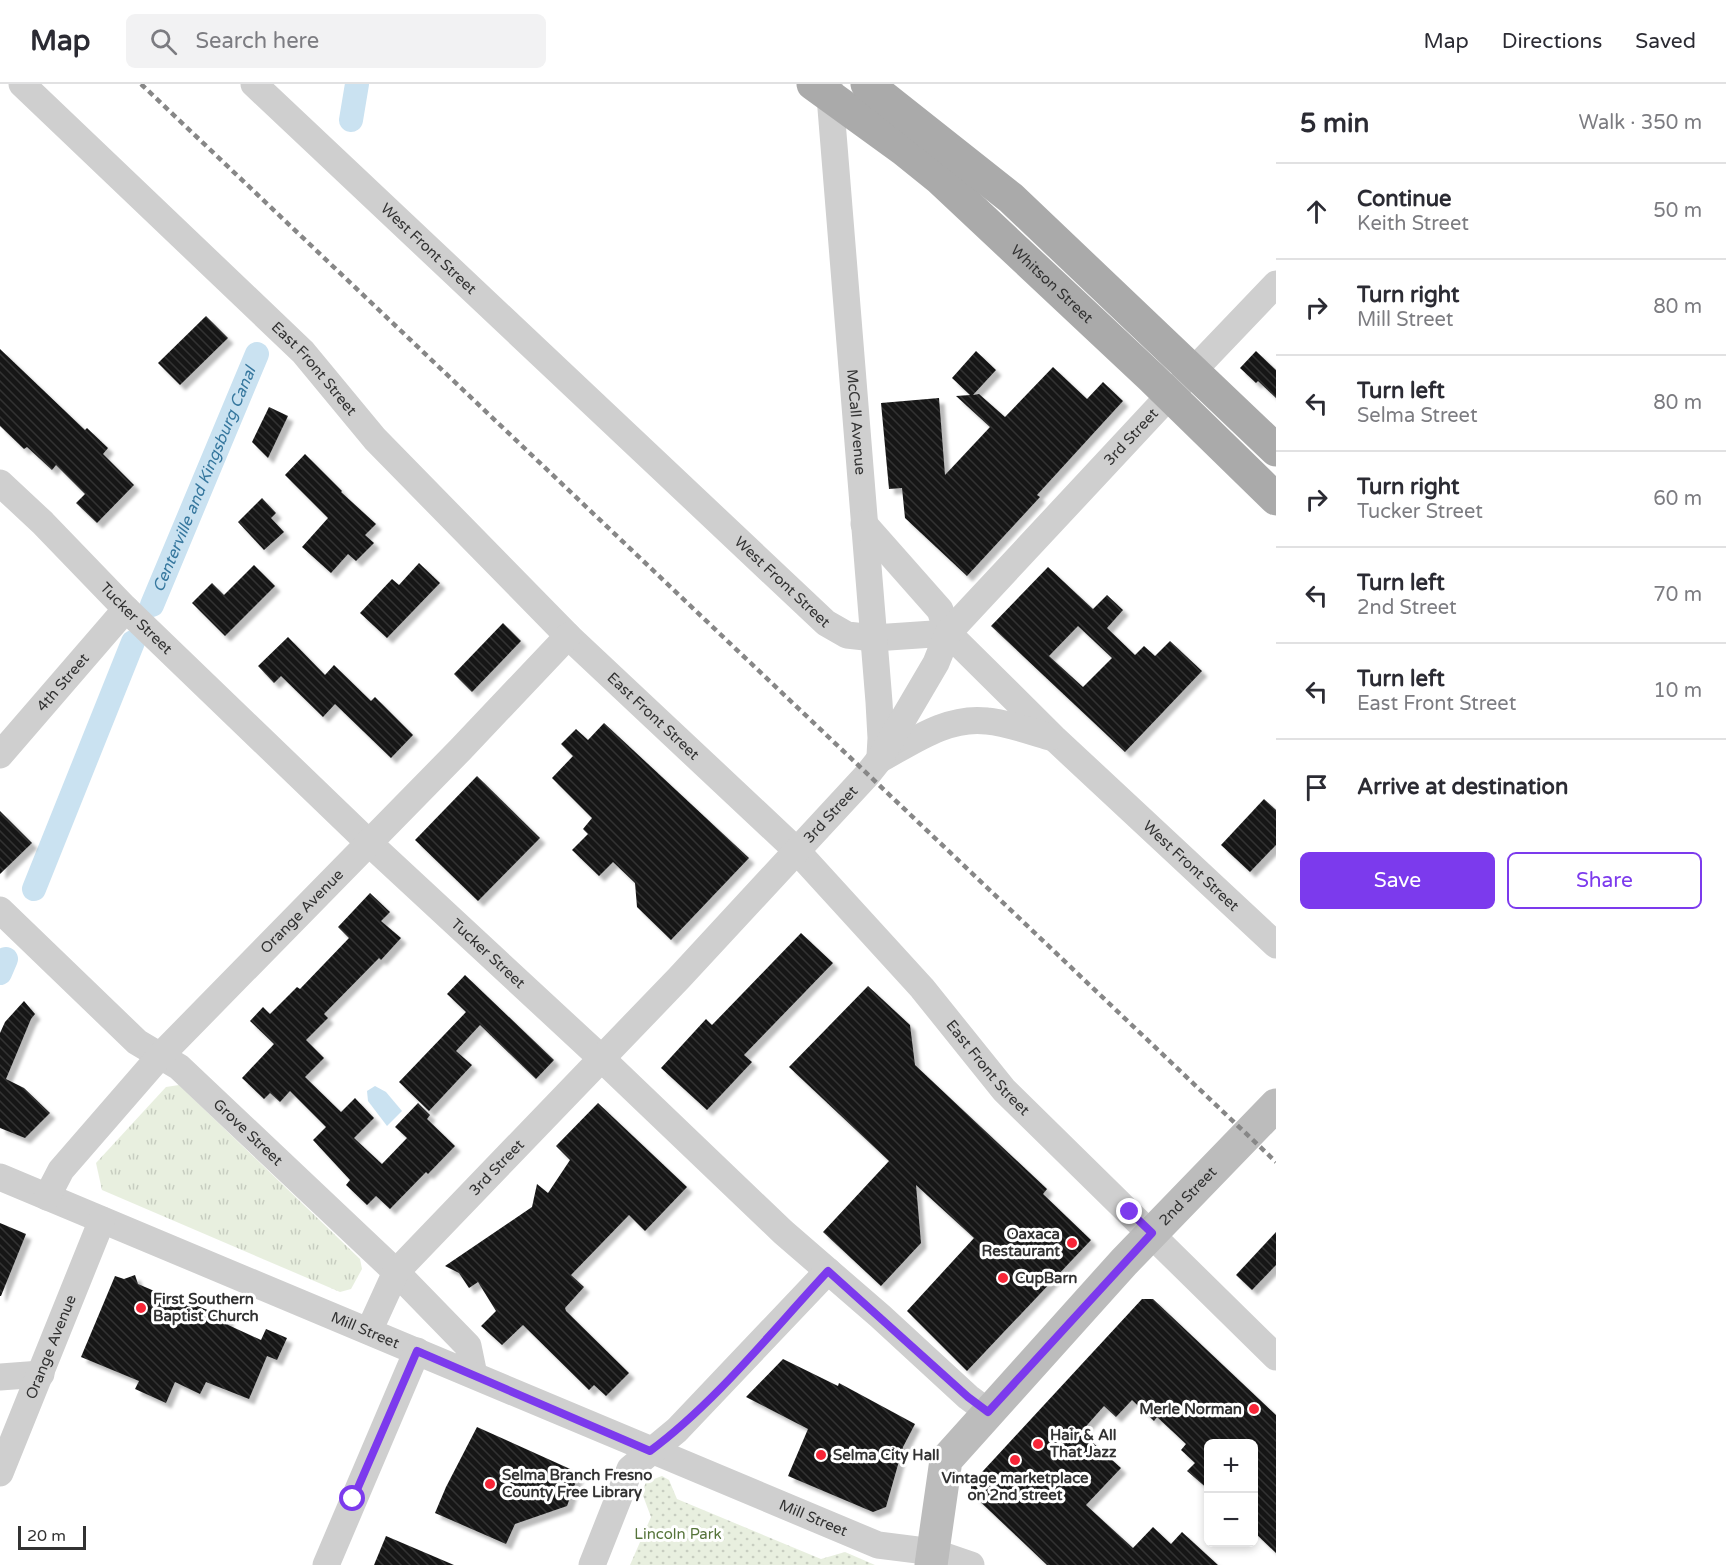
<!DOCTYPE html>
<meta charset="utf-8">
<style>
body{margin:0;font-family:"Varela Round",sans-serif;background:#f2f2f3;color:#2b2b33}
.controls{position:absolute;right:18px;bottom:18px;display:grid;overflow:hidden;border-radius:9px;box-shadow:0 3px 9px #0003}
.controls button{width:54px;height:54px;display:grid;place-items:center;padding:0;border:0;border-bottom:2px solid #e1e1e2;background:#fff;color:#2b2b33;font:30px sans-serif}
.scale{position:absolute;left:18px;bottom:15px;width:68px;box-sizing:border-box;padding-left:6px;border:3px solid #323232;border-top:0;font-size:16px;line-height:21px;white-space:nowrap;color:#323232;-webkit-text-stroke:4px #fff;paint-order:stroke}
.stop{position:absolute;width:18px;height:18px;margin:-14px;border:4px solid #7c3aed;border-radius:50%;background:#fff}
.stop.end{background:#7c3aed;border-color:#fff;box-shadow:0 2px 6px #0008}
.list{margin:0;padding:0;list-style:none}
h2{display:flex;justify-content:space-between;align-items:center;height:78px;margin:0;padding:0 24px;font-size:26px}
h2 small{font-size:20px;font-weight:400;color:#7c7c81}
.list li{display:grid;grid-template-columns:39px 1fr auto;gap:18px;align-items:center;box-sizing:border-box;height:96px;padding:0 24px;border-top:2px solid #e1e1e2}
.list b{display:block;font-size:22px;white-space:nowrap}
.list p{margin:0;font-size:20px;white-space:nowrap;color:#7c7c81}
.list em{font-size:20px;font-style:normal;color:#7c7c81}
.actions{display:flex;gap:12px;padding:18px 24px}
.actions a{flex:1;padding:14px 0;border:2px solid #7c3aed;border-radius:9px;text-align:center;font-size:21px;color:#7c3aed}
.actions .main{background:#7c3aed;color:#fff}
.icon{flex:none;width:33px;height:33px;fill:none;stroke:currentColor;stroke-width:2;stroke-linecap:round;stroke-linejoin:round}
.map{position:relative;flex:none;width:1276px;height:1481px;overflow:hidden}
header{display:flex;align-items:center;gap:36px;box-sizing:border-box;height:84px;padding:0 30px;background:#fff;border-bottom:2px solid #e1e1e2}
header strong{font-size:28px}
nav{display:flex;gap:33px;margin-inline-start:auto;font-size:21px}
.search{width:420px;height:54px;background:#f2f2f3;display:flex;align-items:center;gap:15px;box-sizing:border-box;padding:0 21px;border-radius:9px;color:#7c7c81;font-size:22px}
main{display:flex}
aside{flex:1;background:#fff}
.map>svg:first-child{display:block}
.grass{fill:url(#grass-tufts)}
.park{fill:url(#park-dots)}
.water{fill:#cae2f1}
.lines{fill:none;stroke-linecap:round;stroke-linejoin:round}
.canal{stroke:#cae2f1;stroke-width:24}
.building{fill:url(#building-back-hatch);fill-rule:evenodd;filter:url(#shadow)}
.street{stroke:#cfcfcf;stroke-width:27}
.secondary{stroke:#bcbcbc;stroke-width:33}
.primary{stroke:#aaa;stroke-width:33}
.rail{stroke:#878787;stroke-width:4.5;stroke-dasharray:6 4.5;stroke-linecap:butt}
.route{stroke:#7c3aed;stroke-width:8}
.poi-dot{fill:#f72537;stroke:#fff;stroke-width:2}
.labels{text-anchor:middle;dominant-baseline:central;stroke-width:6;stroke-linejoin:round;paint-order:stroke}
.street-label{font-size:15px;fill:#323232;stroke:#fff}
.poi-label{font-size:15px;font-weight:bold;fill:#323232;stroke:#fff;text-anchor:start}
.park-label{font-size:15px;fill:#557339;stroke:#fff}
.water-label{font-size:16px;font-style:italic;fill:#36779e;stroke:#fff}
</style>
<header>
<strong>Map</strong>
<div class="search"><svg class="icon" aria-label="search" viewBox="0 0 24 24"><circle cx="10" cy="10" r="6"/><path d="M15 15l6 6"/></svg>Search here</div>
<nav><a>Map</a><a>Directions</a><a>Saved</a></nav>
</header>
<main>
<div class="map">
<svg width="1276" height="1481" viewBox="0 0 1276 1481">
<defs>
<pattern id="grass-tufts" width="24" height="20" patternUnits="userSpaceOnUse" patternTransform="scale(1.5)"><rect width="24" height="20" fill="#e8efdf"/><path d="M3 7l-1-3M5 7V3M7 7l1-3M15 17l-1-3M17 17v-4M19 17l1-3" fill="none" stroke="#c7cdc0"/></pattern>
<pattern id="park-dots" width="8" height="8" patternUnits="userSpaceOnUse" patternTransform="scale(1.5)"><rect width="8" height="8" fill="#e8efdf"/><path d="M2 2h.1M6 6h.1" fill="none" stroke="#c7cdc0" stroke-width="1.8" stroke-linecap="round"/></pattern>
<pattern id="building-back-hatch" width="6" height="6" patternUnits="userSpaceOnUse" patternTransform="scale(1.5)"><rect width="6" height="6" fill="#191919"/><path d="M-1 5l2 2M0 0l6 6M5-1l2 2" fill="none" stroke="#323232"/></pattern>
<filter id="shadow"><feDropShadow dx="5.5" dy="5.5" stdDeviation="1.5" flood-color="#0004"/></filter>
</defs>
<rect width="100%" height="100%" fill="#fff"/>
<!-- grass -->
<path class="grass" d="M179,1001L360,1175L362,1185L351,1205L340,1208L102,1106L96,1079L166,1003Z"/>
<!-- park -->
<path class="park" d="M662,1392L669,1396L677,1415L821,1475L845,1468L875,1481H630L651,1433L642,1409L646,1398Z"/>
<!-- water -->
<path class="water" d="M375,1002L386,1008L402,1027L387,1042L368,1017L367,1007Z"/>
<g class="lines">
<!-- canal -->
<g class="canal">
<path d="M351,36L357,0"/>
<path id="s1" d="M152,521L257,270"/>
<path d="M34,805L133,558"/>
<path d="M0,889L6,875"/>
</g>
</g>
<!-- building -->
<g class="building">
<path d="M206,232L228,254L180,301L158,279Z"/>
<path d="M0,265L85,346L87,344L108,364L103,370L134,401L97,439L76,419L85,410L56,381L52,386L27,363L24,365L0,342Z"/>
<path d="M976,267L996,286L973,311L979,310L1005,333L1053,283L1087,315L1103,298L1123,317L1037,411L1040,413L967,492L905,434L902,404L889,405L881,319L939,314L945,391L990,343L956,312L970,311L952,294Z"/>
<path d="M1256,267L1276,286V314L1258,297L1256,299L1240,284Z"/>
<path d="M269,323L288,332L268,374L252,358Z"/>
<path d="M305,370L342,407L341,408L376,440L365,451L374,459L356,477L348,470L331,489L302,463L328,434L285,391Z"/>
<path d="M262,414L276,429L271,434L284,448L264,466L238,438Z"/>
<path d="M419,479L440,499L387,554L360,529L392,495L399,501Z"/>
<path d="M254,481L275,502L225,552L192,519L212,499L224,511Z"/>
<path d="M1048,483L1093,525L1107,511L1123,526L1107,544L1135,571L1144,562L1155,572L1170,557L1202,587L1125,668L991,542ZM1078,542L1112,574L1083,603L1049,572Z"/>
<path d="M503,539L521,557L472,608L454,590Z"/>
<path d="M288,553L325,591L334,581L371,617L375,613L413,651L391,674L335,620L323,633L281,592L274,599L258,582Z"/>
<path d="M604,639L749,774L671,856L637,823L635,799L613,778L599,792L572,766L588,750L583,745L592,734L552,694L573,672L561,660L576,645L588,656Z"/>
<path d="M477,692L540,754L478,817L415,756Z"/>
<path d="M1264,715L1276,726V761L1250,788L1221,761Z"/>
<path d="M0,727L32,759L0,790Z"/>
<path d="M370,809L390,828L381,837L401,854L381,876L379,874L324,930L328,934L306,956L324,974L305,993L341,1028L355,1014L374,1034L354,1054L382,1080L407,1054L395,1043L418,1019L430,1031L427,1035L455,1062L428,1090L426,1088L390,1125L376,1112L367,1121L346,1101L350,1096L313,1056L326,1043L290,1007L280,1018L270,1009L264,1015L242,994L274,960L250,937L263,923L270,930L297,903L300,905L349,854L338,843Z"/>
<path d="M801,849L833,879L744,971L752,978L707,1026L661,984L706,935L712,941Z"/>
<path d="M465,891L554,976L536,995L480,941L456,967L472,981L429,1027L399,998L466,928L447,910Z"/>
<path d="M868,902L910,941L915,981L1047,1105L1043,1110L1091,1156L967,1287L907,1227L974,1154L916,1101L921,1159L881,1202L823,1148L889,1077L789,983Z"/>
<path d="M24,917L35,930L31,935L6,995L24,1004L50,1029L25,1054L0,1044V949L5,938Z"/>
<path d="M598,1019L687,1103L645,1147L629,1131L571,1191L584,1203L565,1224L566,1227L629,1289L606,1312L594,1301L589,1306L523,1241L502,1261L481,1242L496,1227L478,1198L469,1204L459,1189L445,1182L532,1123L537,1100L548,1109L570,1076L556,1062Z"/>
<path d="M0,1139L26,1150L1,1212H0Z"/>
<path d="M1276,1148V1181L1252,1206L1236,1191Z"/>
<path d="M135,1191L138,1200L180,1218L181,1215L229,1235L226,1240L261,1256L266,1245L287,1254L277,1276L267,1272L249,1315L206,1298L200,1310L175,1298L166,1319L135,1305L139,1297L81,1273L115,1192L124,1195Z"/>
<path d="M1142,1215H1153L1276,1331V1469L1254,1448V1359H1209V1406L1187,1387L1195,1379L1181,1366L1186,1360L1157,1333L1154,1337L1132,1316L1116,1333L1104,1322L1081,1348L1121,1384L1086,1421L1133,1464L1153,1443L1171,1460L1182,1448L1218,1481H1047L971,1409V1400Z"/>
<path d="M783,1275L838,1302L839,1299L915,1340L903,1363L886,1423L873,1428L788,1392L808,1345L746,1313Z"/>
<path d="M477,1343L579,1389L567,1422L515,1440L506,1460L435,1429L446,1403Z"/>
<path d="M386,1452L454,1481H374Z"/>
</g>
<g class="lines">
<!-- street -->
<g class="street">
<path id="s2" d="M22,0L303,268L375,355L568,552L796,766L922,904L1004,1006L1276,1273"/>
<path id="s3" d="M254,0L826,539L847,551L874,554L948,549L1054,654L1276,861"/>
<path id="s4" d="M829,0L879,618L881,654L880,672"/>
<path id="s5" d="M0,399L43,439L126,525L368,758L601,974L783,1148L880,1232L968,1313L988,1328"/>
<path d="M864,440L940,526L948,549"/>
<path id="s6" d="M0,671L126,525"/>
<path d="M879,676C912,658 947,632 987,637C1008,639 1029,647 1050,653"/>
<path id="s7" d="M0,826L137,958L179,983L396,1188L468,1262L474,1291"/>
<path id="s8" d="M0,1093L878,1461L933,1468L971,1481"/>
<path id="s9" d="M47,1113L61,1086L160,972L460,666L568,552"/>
<path id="s10" d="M369,1247L396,1188L679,894L867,691L879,676L936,579L948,549L1169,312L1276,200"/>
<path d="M0,1293L41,1290"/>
<path id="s11" d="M0,1389L102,1136"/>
<path d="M326,1481L417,1267"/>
<path d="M592,1481L630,1385L677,1346L828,1187"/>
</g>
<!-- secondary -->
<path class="secondary" id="s12" d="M931,1481L946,1376L1124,1178L1276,1021"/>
<!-- primary -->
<g class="primary">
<path id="s13" d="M813,0L904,66L940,95L1151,293L1276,415"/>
<path d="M867,0L1011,114L1276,366"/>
</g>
<!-- rail -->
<path class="rail" d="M141,0L1276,1078"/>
</g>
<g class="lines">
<!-- route -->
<path class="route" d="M353,1415L417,1267L650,1367C716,1318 772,1247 828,1187L968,1313L988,1328L1152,1149L1130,1128"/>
</g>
<!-- markers -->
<g class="poi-dot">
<circle cx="1072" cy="1159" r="6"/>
<circle cx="1003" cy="1194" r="6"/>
<circle cx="141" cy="1224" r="6"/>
<circle cx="1254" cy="1325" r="6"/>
<circle cx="1038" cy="1360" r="6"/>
<circle cx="821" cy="1371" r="6"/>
<circle cx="1015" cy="1376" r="6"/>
<circle cx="490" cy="1400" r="6"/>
</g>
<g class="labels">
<!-- street labels -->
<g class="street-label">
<text stroke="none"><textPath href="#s3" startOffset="240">West Front Street</textPath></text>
<text stroke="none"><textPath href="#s13" startOffset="312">Whitson Street</textPath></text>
<text stroke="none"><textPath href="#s2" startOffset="408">East Front Street</textPath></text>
<text stroke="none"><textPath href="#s4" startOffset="339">McCall Avenue</textPath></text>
<text stroke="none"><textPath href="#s10" startOffset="1182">3rd Street</textPath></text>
<text stroke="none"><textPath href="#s3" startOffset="726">West Front Street</textPath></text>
<text stroke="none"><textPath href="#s5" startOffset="192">Tucker Street</textPath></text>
<text stroke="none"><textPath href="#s6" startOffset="96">4th Street</textPath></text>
<text stroke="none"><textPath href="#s2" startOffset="894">East Front Street</textPath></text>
<text stroke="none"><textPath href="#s10" startOffset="696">3rd Street</textPath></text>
<text stroke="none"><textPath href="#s3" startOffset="1248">West Front Street</textPath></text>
<text stroke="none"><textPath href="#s9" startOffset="384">Orange Avenue</textPath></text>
<text stroke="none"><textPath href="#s5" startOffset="678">Tucker Street</textPath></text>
<text stroke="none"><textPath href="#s2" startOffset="1380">East Front Street</textPath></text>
<text stroke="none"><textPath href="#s7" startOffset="334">Grove Street</textPath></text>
<text stroke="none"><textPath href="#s10" startOffset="210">3rd Street</textPath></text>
<text stroke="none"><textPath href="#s12" startOffset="464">2nd Street</textPath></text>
<text stroke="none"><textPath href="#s8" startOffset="396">Mill Street</textPath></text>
<text stroke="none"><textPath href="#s11" startOffset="136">Orange Avenue</textPath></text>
<text stroke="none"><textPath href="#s8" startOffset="882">Mill Street</textPath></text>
</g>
<!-- poi labels -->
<g class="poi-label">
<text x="1060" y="1150" text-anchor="end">Oaxaca<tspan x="1060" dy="17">Restaurant</tspan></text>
<text x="1015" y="1194">CupBarn</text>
<text x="153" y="1215">First Southern<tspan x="153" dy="17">Baptist Church</tspan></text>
<text x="1242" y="1325" text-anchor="end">Merle Norman</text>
<text x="1050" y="1351">Hair &amp; All<tspan x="1050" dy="17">That Jazz</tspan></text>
<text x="833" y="1371">Selma City Hall</text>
<text x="502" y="1391">Selma Branch Fresno<tspan x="502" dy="17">County Free Library</tspan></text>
<text x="1015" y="1394" text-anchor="middle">Vintage marketplace<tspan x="1015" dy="17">on 2nd street</tspan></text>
</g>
<!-- park labels -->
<g class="park-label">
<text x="678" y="1450">Lincoln Park</text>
</g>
<!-- water labels -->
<g class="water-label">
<text stroke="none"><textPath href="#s1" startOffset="136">Centerville and Kingsburg Canal</textPath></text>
</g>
</g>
</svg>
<div class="controls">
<button>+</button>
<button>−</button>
</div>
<div class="scale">20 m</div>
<div class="stop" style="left:353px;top:1415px"></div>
<div class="stop end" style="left:1130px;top:1128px"></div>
</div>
<aside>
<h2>5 min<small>Walk · 350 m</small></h2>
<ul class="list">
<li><svg class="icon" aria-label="ahead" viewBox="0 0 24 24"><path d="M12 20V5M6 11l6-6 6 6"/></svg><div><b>Continue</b><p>Keith Street</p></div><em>50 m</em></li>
<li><svg class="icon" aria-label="right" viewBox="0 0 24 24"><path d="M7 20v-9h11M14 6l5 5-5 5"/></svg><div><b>Turn right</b><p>Mill Street</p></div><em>80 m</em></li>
<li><svg class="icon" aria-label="left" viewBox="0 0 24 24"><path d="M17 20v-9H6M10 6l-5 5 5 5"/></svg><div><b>Turn left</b><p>Selma Street</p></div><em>80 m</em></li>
<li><svg class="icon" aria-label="right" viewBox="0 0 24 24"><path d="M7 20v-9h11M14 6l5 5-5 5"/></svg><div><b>Turn right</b><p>Tucker Street</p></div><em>60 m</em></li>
<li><svg class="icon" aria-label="left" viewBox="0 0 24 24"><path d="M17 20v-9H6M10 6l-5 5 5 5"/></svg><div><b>Turn left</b><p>2nd Street</p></div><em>70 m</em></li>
<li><svg class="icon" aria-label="left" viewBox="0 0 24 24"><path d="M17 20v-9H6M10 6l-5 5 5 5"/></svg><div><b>Turn left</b><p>East Front Street</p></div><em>10 m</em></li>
<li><svg class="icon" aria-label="arrive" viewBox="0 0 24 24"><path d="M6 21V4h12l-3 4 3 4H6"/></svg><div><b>Arrive at destination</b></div></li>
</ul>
<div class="actions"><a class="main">Save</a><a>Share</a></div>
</aside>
</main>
